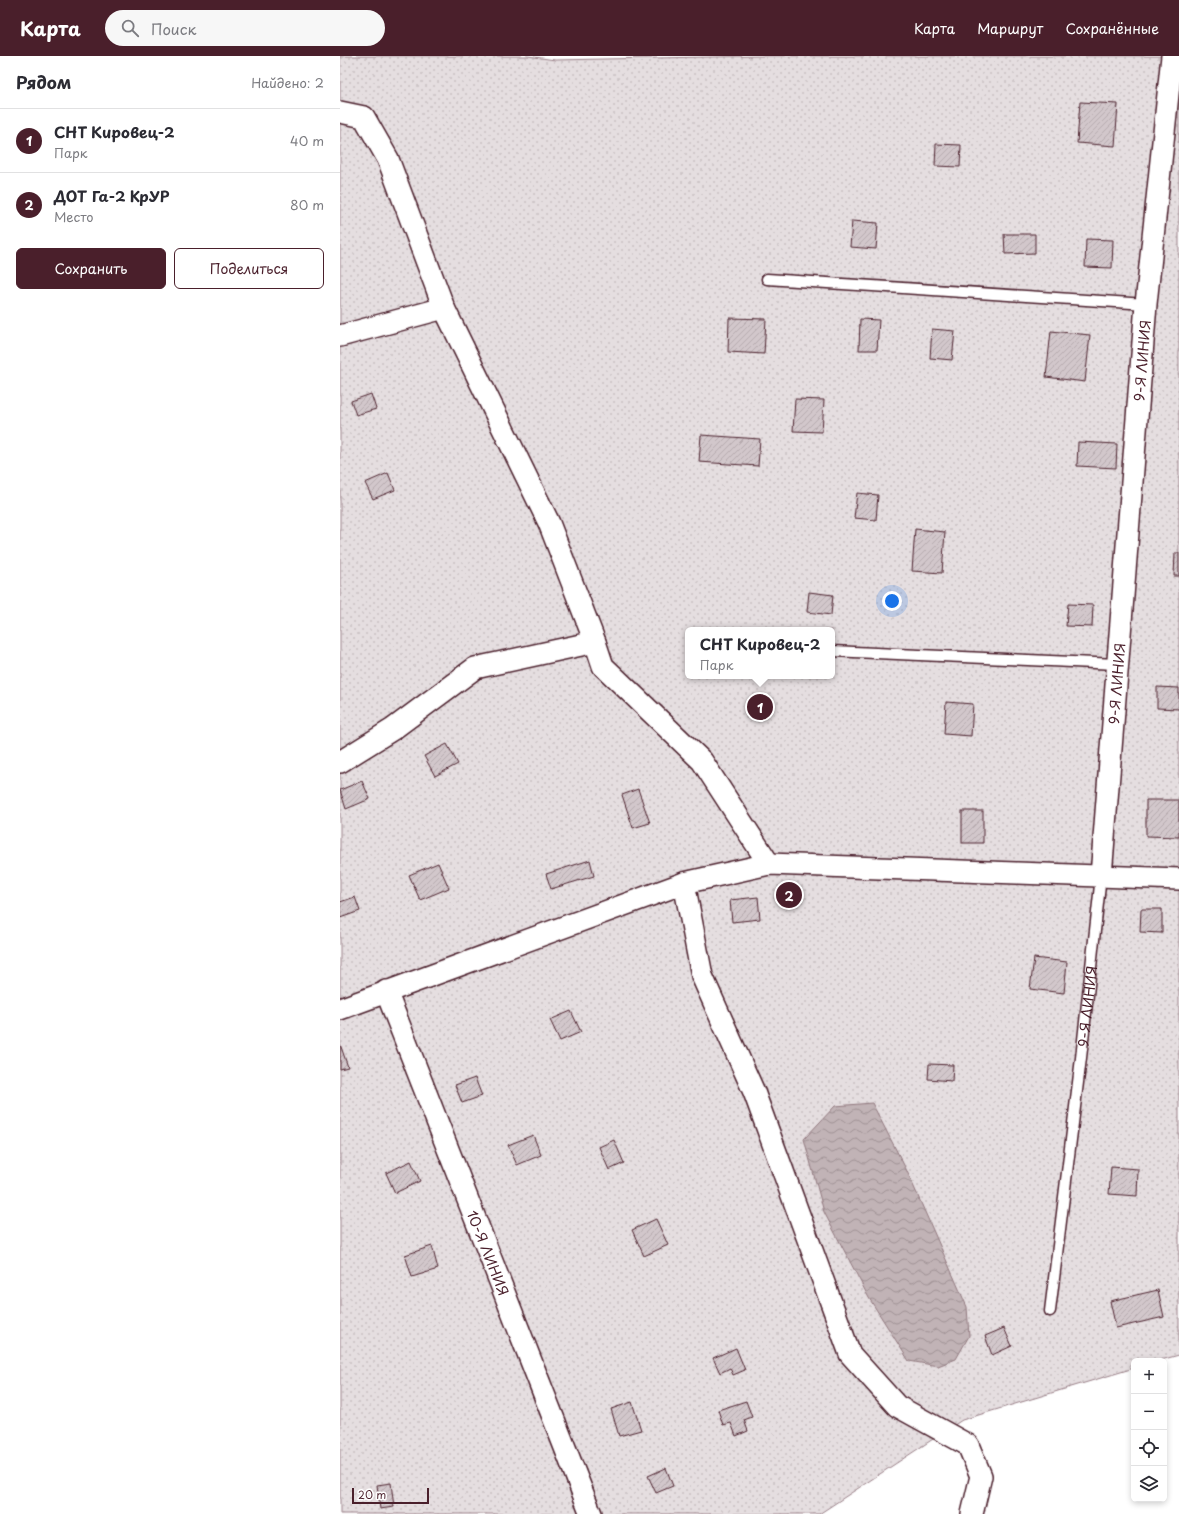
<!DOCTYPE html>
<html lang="ru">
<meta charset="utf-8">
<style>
body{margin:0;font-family:"Playpen Sans",sans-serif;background:#f7f7f7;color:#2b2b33}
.controls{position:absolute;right:12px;bottom:12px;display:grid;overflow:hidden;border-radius:6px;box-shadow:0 2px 6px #0003}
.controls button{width:36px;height:36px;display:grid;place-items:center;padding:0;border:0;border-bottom:1px solid #e1e1e2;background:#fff;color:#2b2b33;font:20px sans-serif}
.scale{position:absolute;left:12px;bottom:10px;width:77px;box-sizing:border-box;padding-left:4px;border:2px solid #4a1f2b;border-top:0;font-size:11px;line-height:14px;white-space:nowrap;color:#4a1f2b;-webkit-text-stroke:3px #fff;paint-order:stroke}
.you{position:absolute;left:552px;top:545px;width:14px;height:14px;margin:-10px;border:3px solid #fff;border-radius:50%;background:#1a73e8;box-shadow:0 0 0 6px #1a73e833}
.badge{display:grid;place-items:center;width:26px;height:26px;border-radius:50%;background:#4a1f2b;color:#fff;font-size:13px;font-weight:700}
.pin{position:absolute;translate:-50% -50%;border:2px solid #fff;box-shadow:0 1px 4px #0006}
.popup{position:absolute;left:345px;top:571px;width:150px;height:52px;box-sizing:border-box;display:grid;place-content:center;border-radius:6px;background:#fff;filter:drop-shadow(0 1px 3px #0005);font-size:13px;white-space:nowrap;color:#7c7c81}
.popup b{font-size:15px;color:#2b2b33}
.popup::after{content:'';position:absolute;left:50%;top:100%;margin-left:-8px;border:8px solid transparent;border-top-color:#fff}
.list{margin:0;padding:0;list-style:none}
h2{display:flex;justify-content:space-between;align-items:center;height:52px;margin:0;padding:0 16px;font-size:17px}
h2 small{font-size:13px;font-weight:400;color:#7c7c81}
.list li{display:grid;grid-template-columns:26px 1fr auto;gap:12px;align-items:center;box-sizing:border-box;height:64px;padding:0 16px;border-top:1px solid #e1e1e2}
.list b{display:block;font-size:15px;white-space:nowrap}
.list p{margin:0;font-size:13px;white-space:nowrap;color:#7c7c81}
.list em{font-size:13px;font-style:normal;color:#7c7c81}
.actions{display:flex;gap:8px;padding:12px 16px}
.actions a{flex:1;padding:9px 0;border:1px solid #4a1f2b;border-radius:6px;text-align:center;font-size:14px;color:#4a1f2b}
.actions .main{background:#4a1f2b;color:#fff}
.icon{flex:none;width:22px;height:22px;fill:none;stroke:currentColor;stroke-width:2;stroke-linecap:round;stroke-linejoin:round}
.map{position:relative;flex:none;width:839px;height:1458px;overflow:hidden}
header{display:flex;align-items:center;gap:24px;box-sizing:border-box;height:56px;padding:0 20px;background:#4a1f2b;color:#fff}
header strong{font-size:19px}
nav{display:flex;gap:22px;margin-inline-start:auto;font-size:14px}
.search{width:280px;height:36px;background:#f7f7f7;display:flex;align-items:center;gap:10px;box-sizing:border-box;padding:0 14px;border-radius:22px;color:#7c7c81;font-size:15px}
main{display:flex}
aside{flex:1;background:#fff}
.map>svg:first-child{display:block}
.green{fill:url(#green-dots);stroke:#987e86;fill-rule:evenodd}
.water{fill:url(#water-waves);stroke:#91787e}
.building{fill:url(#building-hatch);stroke:#4a1f2b}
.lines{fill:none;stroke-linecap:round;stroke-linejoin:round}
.service-casing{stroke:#4a1f2b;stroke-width:13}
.minor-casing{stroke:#4a1f2b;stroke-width:24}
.service{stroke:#fff;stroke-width:10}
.minor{stroke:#fff;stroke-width:21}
.labels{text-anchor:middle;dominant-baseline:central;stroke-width:3;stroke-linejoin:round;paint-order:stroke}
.street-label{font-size:14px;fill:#4a1f2b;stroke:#fff}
</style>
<header>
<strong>Карта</strong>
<div class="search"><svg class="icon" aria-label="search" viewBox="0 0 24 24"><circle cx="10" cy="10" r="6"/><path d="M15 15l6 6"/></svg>Поиск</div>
<nav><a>Карта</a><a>Маршрут</a><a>Сохранённые</a></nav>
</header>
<main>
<aside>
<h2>Рядом<small>Найдено: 2</small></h2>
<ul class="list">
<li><span class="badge">1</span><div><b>СНТ Кировец-2</b><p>Парк</p></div><em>40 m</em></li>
<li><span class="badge">2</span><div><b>ДОТ Га-2 КрУР</b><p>Место</p></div><em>80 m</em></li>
</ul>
<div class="actions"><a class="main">Сохранить</a><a>Поделиться</a></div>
</aside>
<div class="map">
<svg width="839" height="1458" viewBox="0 0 839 1458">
<defs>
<pattern id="green-dots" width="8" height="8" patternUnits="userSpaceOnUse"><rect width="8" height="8" fill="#e5dee0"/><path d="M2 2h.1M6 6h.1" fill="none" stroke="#c6bec0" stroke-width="1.8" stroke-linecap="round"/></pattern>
<pattern id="water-waves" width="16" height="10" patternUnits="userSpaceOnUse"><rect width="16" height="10" fill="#c1b3b6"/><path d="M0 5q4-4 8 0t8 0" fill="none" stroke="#9f9194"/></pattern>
<pattern id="building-hatch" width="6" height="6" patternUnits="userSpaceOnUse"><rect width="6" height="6" fill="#d2c7cb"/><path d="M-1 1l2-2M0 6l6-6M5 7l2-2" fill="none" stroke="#b6aaae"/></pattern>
</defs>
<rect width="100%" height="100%" fill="#fff"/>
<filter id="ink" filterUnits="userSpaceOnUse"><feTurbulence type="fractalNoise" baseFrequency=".025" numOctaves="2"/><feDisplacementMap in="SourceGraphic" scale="8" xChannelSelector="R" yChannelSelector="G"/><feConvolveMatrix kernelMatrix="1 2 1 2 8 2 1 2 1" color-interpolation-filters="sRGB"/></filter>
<g filter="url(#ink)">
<!-- green -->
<path class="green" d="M0,0H188L215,4L416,0H839V1299L817,1305H794V1312L622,1364L479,1458H0ZM348,574H492V620H348Z"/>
<!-- water -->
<path class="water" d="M532,1047L566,1113L627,1251L629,1280L616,1303L598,1310L569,1305L529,1242L484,1156L464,1083L495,1050Z"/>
<!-- building -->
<g class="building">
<path d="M740,46L778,48L775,90L737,87Z"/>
<path d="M596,88L621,89L620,111L595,110Z"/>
<path d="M512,165L538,167L536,193L510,191Z"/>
<path d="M664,178H695V197L665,198Z"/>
<path d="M746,183L773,184L772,212L745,211Z"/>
<path d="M389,262L426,263L424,298L388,296Z"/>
<path d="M520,263L539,264L537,294H519Z"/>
<path d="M592,273L615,275L612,304L590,302Z"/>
<path d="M711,275L750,279L745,326L706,321Z"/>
<path d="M31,338L36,353L16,359L11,345Z"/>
<path d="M455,343L484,344L482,376L453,375Z"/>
<path d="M361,379L420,383L418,410L359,406Z"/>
<path d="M738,386L777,388L776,412L737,410Z"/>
<path d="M48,417L55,434L33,443L25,427Z"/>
<path d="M517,437L538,439L536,464L514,462Z"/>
<path d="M575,473L605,476L602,517L572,515Z"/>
<path d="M835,497H839V520H834Z"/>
<path d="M469,536L493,539L491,559L467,556Z"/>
<path d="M728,548L753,549L752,571L726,570Z"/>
<path d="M817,631L839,632V653L817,652Z"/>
<path d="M606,646L633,648L631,680L604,678Z"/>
<path d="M107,688L118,708L95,720L84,700Z"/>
<path d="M22,725L30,743L6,753L0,734Z"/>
<path d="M298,733L310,767L293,772L282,739Z"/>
<path d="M806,744H839V781L806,780Z"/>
<rect x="622" y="755" width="21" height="32"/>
<path d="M250,804L254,820L211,833L206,818Z"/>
<path d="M98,807L109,832L80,844L69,819Z"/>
<path d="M15,841L20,855L0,862V846Z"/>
<path d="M418,841L420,863L392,866L390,844Z"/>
<path d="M801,853H822V877L800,876Z"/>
<path d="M694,902L727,906L724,937L690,933Z"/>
<path d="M231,955L241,976L220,985L210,964Z"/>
<path d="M0,988L8,1011L0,1013Z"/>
<path d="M589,1008L613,1009L612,1025L588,1023Z"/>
<path d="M135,1022L142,1040L122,1047L115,1029Z"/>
<path d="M193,1079L201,1099L177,1109L168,1089Z"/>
<path d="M274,1084L284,1107L269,1114L259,1091Z"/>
<path d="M71,1105L80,1125L55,1137L46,1117Z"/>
<path d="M771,1111L798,1113L797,1140L769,1138Z"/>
<path d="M316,1163L328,1189L304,1200L292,1174Z"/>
<path d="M92,1190L98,1213L72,1221L65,1199Z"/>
<path d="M818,1234L824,1261L776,1272L770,1245Z"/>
<path d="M664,1272L672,1290L652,1299L645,1280Z"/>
<path d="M396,1292L405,1314L393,1319L390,1312L380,1317L373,1302Z"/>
<path d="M406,1345L412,1361L404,1364L408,1375L396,1380L391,1367L383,1369L378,1354Z"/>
<path d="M292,1346L301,1374L279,1380L271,1353Z"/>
<path d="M326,1412L333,1430L316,1437L308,1420Z"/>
<path d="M51,1427L54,1451L40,1453L37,1429Z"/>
</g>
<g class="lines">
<!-- service casing -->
<g class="service-casing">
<g id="service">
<path d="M427,223L806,248"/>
<path d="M492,595L777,608"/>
<path id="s1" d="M710,1255L741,1002L761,820"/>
</g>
</g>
<!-- minor casing -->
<g class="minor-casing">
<g id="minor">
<path d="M0,56L24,61L48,103L104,252"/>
<path d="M0,280L104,252L209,467L255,586L135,612L53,673L0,706"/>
<path d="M255,586L263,610L362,705L429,808"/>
<path id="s2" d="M761,820L806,248L832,0"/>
<path d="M344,827L362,920L414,1036L510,1298L557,1350L628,1389L641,1420L632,1458"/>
<path id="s3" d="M46,935L251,1458"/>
<path d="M0,953L344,827L429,808L839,823"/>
</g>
</g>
<!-- service -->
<use href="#service" class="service"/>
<!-- minor -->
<use href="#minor" class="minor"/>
</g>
</g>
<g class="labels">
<!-- street labels -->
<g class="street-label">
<text stroke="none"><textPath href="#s2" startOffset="517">9-Я ЛИНИЯ</textPath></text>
<text stroke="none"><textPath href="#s2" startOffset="193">9-Я ЛИНИЯ</textPath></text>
<text stroke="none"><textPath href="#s1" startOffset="307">9-Я ЛИНИЯ</textPath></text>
<text stroke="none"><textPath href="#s3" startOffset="281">10-Я ЛИНИЯ</textPath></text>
</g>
</g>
</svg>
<div class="controls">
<button>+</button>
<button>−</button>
<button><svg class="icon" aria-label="locate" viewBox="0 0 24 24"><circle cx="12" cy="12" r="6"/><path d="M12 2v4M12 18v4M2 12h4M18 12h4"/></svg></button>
<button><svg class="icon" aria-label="layers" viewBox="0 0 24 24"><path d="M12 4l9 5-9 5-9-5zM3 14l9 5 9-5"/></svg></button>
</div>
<div class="scale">20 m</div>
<div class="you"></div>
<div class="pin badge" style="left:420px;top:651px">1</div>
<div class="popup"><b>СНТ Кировец-2</b>Парк</div>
<div class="pin badge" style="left:449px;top:839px">2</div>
</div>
</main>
